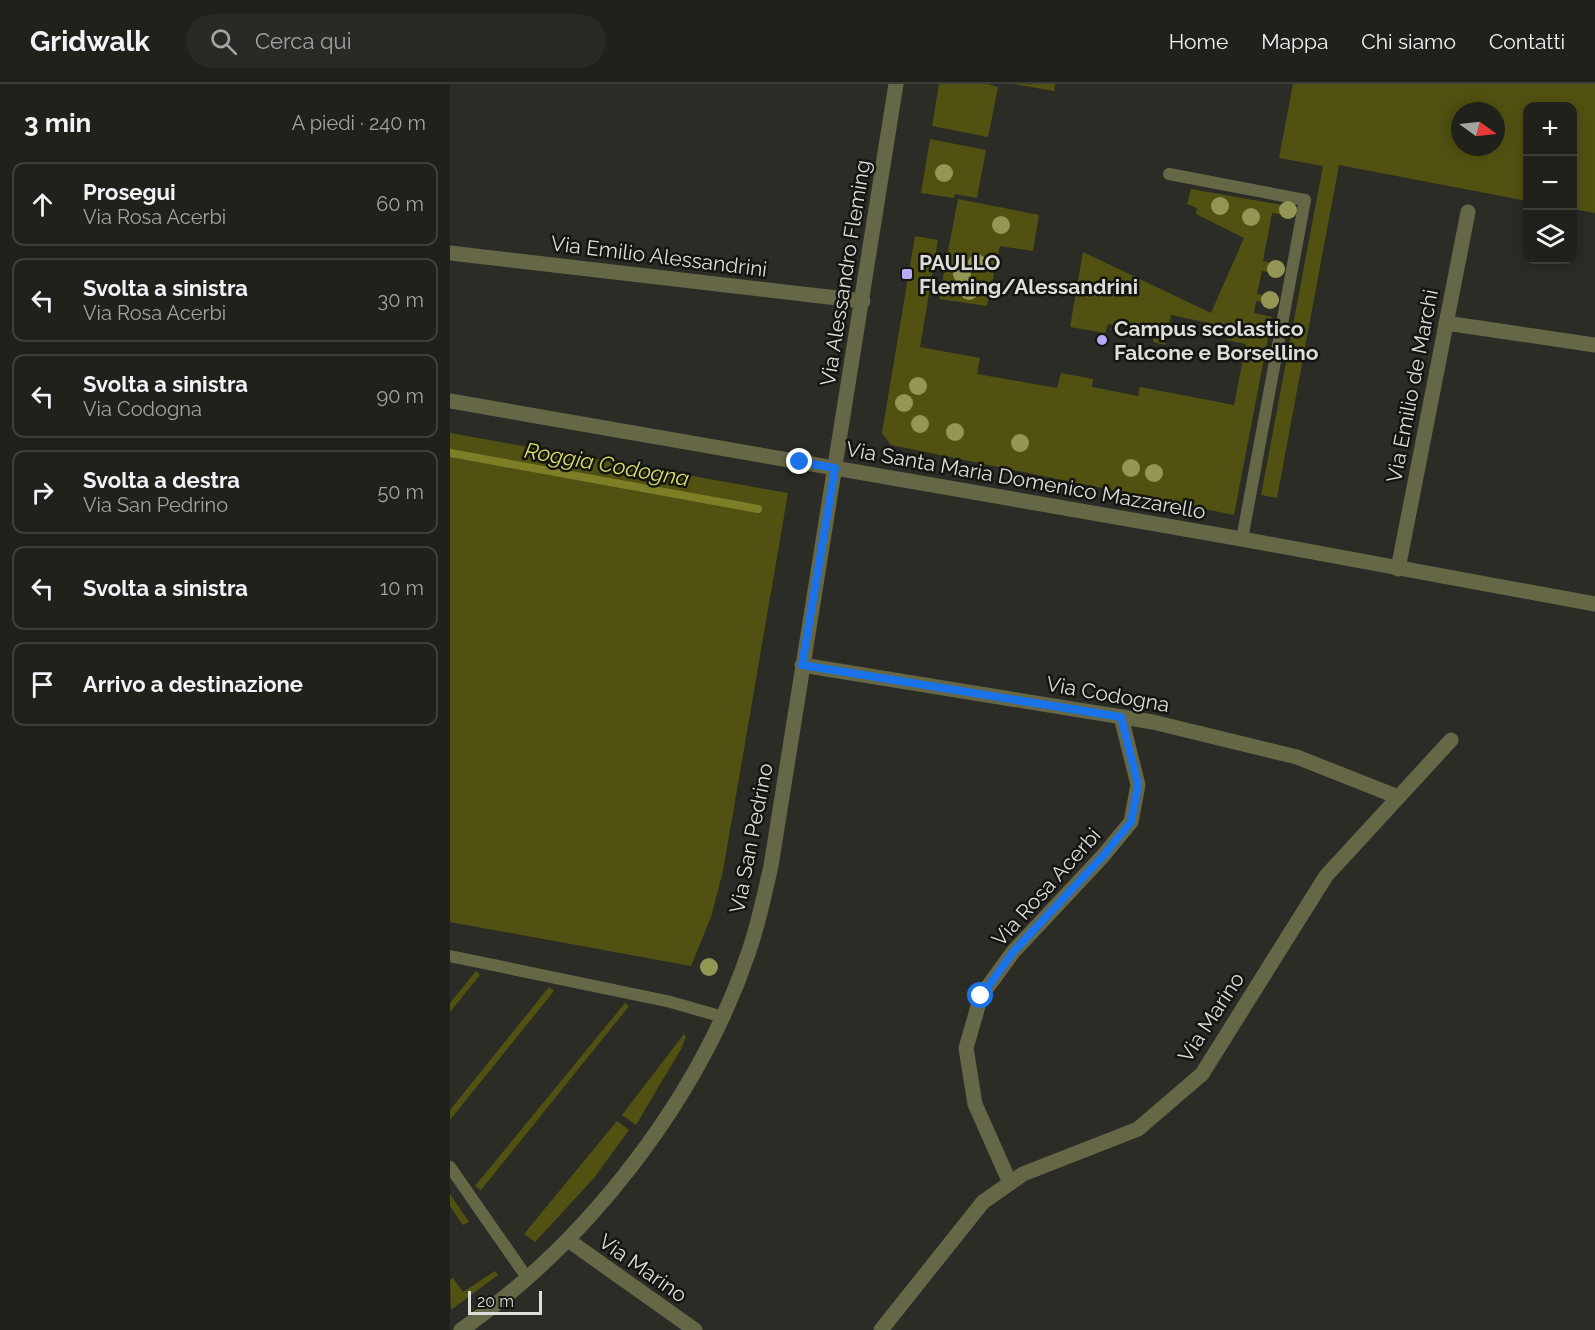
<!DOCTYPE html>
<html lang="it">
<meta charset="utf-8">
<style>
body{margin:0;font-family:Raleway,sans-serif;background:#292925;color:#f1f3f6}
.controls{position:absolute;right:18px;top:18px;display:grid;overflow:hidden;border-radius:12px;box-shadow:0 3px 15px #0003}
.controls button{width:54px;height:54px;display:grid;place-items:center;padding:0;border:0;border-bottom:2px solid #3e3e3b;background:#21211c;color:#f1f3f6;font:30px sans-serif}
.compass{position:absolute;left:1001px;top:18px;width:54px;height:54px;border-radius:50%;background:#21211c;box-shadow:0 3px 15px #0003;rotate:105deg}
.scale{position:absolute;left:18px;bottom:15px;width:74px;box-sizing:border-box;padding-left:6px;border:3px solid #dddeda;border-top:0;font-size:16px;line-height:21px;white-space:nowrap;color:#dddeda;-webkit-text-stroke:4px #141411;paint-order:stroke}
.stop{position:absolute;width:18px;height:18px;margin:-14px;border:4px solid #1a73e8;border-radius:50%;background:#fff}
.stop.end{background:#1a73e8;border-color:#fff;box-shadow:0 2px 6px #0008}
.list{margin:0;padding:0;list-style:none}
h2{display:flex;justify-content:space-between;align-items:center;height:78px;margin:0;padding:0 24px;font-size:26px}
h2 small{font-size:20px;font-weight:400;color:#a2a3a3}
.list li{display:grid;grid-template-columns:39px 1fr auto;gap:18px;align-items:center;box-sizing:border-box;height:84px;margin:0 12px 12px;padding:0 12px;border:2px solid #3e3e3b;border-radius:12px}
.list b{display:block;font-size:22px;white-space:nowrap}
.list p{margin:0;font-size:20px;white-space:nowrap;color:#a2a3a3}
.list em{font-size:20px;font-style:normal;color:#a2a3a3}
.icon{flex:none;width:33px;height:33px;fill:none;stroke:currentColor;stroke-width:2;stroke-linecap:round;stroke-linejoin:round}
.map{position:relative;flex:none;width:1145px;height:1246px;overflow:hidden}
header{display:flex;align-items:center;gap:36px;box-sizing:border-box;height:84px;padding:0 30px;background:#21211c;border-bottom:2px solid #3e3e3b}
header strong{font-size:28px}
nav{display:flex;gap:33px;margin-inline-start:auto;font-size:21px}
.search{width:420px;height:54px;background:#292925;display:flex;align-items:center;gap:15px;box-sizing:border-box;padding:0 21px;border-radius:33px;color:#a2a3a3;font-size:22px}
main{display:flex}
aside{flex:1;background:#21211c}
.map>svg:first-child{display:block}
.green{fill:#515211;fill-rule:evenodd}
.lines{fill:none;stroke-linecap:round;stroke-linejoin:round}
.stream{stroke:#7d7e28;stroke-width:8}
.service{stroke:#666747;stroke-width:12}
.minor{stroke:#666747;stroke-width:15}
.tertiary{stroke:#666747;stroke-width:15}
.tree{fill:#939654}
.route{stroke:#1a73e8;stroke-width:8}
.poi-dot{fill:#b7abf8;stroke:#141411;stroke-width:2}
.labels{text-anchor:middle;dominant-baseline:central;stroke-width:5;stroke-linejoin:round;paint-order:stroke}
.street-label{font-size:21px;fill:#dddeda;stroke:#141411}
.poi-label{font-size:21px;font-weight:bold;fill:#dddeda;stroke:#141411;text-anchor:start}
.water-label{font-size:22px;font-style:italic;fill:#d8db69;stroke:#141411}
</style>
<header>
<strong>Gridwalk</strong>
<div class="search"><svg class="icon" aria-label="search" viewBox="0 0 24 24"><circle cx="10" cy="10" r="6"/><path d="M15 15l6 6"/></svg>Cerca qui</div>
<nav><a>Home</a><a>Mappa</a><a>Chi siamo</a><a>Contatti</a></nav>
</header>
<main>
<aside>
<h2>3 min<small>A piedi · 240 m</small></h2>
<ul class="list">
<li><svg class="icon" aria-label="ahead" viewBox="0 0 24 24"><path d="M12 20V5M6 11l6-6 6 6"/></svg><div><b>Prosegui</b><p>Via Rosa Acerbi</p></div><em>60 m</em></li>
<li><svg class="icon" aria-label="left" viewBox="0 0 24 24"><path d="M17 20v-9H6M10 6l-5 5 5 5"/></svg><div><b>Svolta a sinistra</b><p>Via Rosa Acerbi</p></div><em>30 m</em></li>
<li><svg class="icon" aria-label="left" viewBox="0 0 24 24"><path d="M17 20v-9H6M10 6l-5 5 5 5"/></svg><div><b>Svolta a sinistra</b><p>Via Codogna</p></div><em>90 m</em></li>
<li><svg class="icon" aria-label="right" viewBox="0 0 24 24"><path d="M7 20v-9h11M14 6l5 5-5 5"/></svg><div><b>Svolta a destra</b><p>Via San Pedrino</p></div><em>50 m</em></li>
<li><svg class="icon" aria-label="left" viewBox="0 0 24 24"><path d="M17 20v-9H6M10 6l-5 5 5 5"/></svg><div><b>Svolta a sinistra</b></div><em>10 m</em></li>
<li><svg class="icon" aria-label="arrive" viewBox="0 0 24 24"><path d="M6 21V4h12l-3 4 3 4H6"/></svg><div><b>Arrivo a destinazione</b></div></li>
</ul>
</aside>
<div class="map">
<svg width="1145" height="1246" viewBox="0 0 1145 1246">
<rect width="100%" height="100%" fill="#2c2c26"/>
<!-- green -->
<g class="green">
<path d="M489,0H538L548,3L538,53L482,42Z"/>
<path d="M563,0H605L604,7Z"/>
<path d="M843,0H1145V129L1123,125L1122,22H1078L1077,117L889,81L827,414L811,411L873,82L829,74ZM1010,27H1046V63H1010Z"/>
<path d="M480,55L536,66L527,114L505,110L504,114L471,109Z"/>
<path d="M741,105L844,123L842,132L822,129L813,177L832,181L830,190L812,187L807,210L826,213L824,220L806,217L804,229L822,233L784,431L441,361L432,349L465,152L488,156L470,263L530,274L527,290L607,304L611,289L643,295L642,303L688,312L690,303L784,321L796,260L776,256L778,243L721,231L715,261L703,258L704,248L658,240L655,249L620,243L633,168L761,229L794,154L746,130L747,124L737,120Z"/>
<path d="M508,115L589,131L583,167L550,162L537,222L489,215Z"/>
<path d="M0,349L338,409L273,787L261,833L241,882L0,838Z"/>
<path d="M26,887L30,891L0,928V919Z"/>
<path d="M99,903L104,907L0,1036V1026Z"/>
<path d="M175,919L179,922L31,1106L25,1102Z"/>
<path d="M234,950L236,953L231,965L186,1041L172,1031Z"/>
<path d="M167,1037L179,1046L144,1094L85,1158L74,1150Z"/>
<path d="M0,1110L19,1138L13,1141L0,1122Z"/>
<path d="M45,1187L48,1191L1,1226L0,1196L3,1194L13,1208Z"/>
</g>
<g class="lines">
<!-- stream -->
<path class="stream" d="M0,369L308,425"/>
<!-- service -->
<g class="service">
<path d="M719,90L855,116L792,455"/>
<path d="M0,872L217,917L273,933"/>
<path d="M0,1083L78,1195"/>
</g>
<!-- minor -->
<g class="minor">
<path d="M0,169L413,217"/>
<path d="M996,239L1145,261"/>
<path d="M948,485L1018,128"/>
<path d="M352,581L703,638L847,673L948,713"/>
<path d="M560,1099L525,1020L516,964L531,912L563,868L652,773L681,738L688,701L671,633"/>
<path d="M118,1156L245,1246"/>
<path d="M11,1246C137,1159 248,1016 298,870C308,842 314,812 321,782L446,0"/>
<path d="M431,1246L533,1118L573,1090L688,1045L752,990L876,792L1001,656"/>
</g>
<!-- tertiary -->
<path class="tertiary" d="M0,317L792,455L1145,520"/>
</g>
<!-- trees -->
<g class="tree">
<circle cx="494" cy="89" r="9"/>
<circle cx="770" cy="122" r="9"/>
<circle cx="838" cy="126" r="9"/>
<circle cx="801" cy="133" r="9"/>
<circle cx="551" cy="141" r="9"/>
<circle cx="527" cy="179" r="9"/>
<circle cx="826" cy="185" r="9"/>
<circle cx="512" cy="190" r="9"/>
<circle cx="519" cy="207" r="9"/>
<circle cx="820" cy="216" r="9"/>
<circle cx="468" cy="302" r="9"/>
<circle cx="454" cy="319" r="9"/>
<circle cx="470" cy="340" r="9"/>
<circle cx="505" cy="348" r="9"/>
<circle cx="570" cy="359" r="9"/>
<circle cx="681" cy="384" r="9"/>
<circle cx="704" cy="389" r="9"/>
<circle cx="259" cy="883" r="9"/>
</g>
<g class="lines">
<!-- route -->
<path class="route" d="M350,378L385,384L352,581L671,633L688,701L681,738L652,773L563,868L531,912"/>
</g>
<!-- markers -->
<g class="poi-dot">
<rect x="451" y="184" width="12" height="12" rx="3"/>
<circle cx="652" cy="256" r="6"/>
</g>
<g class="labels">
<!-- street labels -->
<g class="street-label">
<text transform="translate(209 172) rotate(7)">Via Emilio Alessandrini</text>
<text transform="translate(395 189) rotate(-81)">Via Alessandro Fleming</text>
<text transform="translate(962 302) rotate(-79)">Via Emilio de Marchi</text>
<text transform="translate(576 396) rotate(10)">Via Santa Maria Domenico Mazzarello</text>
<text transform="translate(658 610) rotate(10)">Via Codogna</text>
<text transform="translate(301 754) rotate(-79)">Via San Pedrino</text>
<text transform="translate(596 803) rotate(-48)">Via Rosa Acerbi</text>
<text transform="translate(761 933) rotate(-57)">Via Marino</text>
<text transform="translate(193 1184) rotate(35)">Via Marino</text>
</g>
<!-- poi labels -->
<g class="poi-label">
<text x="469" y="178">PAULLO<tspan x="469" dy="24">Fleming/Alessandrini</tspan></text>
<text x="664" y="244">Campus scolastico<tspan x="664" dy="24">Falcone e Borsellino</tspan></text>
</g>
<!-- water labels -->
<g class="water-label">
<text transform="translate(157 380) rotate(10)">Roggia Codogna</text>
</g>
</g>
</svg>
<div class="controls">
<button>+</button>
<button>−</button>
<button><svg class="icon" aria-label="layers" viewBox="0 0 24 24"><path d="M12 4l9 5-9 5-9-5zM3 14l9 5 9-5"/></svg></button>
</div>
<svg class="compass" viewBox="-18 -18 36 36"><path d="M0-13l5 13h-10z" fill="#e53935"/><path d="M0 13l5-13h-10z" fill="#a2a3a3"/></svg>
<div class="scale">20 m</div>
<div class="stop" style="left:531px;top:912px"></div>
<div class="stop end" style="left:350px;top:378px"></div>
</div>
</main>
